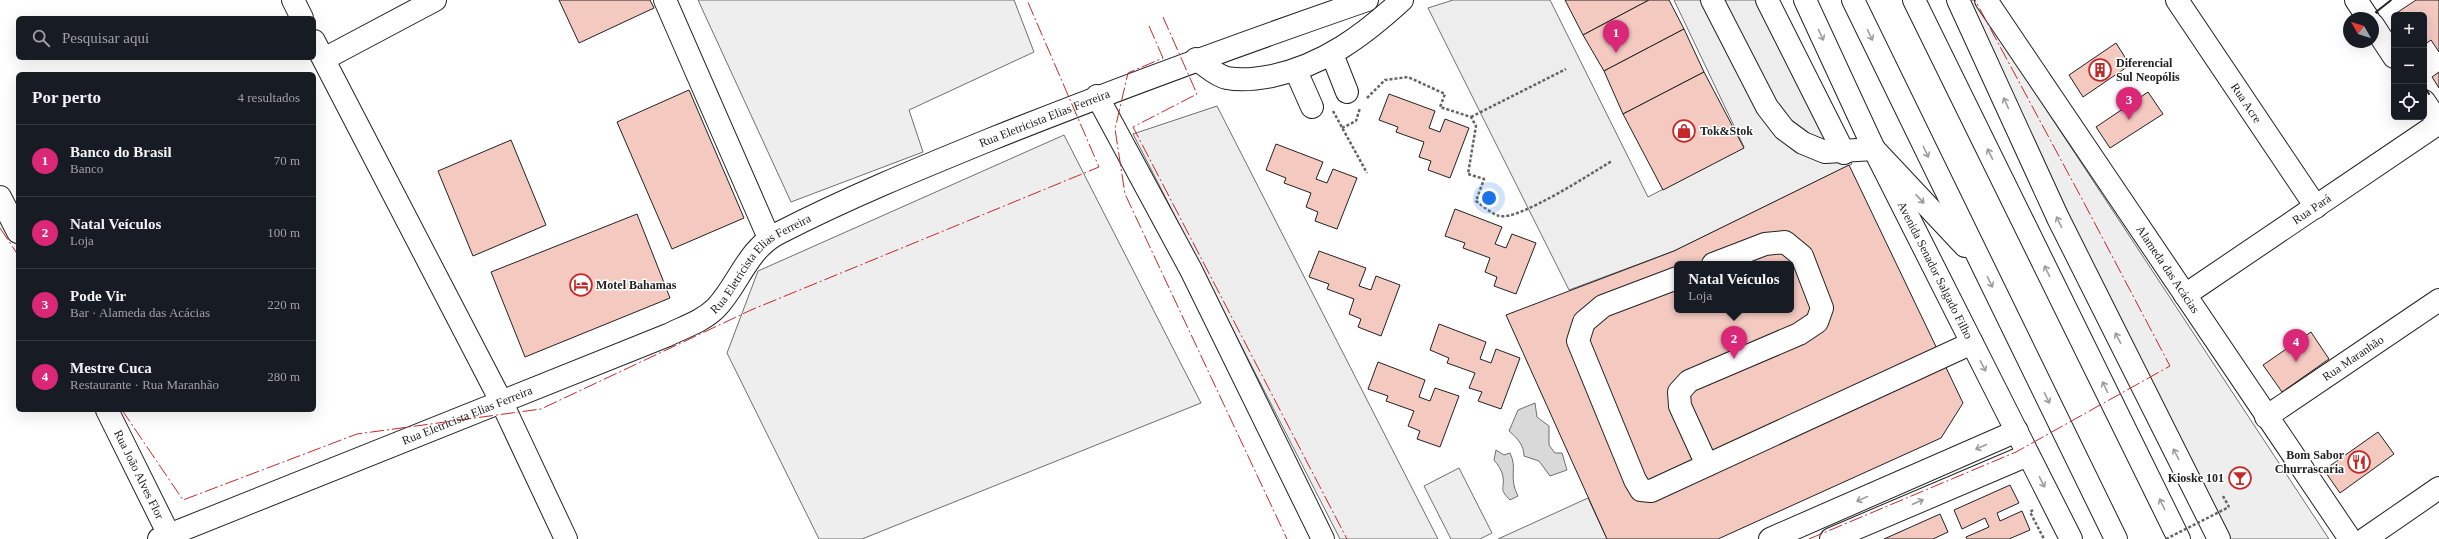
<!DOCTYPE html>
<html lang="pt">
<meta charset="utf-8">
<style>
body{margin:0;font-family:"Times New Roman",serif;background:#242831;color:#f1f3f6}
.controls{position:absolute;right:12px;top:12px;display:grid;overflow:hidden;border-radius:6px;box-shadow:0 4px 16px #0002}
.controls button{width:36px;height:36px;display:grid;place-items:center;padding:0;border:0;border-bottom:1px solid #363941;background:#171b24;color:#f1f3f6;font:20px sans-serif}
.compass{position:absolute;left:2343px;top:12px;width:36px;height:36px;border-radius:50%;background:#171b24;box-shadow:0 4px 16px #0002;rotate:309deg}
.you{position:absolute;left:1489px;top:198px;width:14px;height:14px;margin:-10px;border:3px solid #fff;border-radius:50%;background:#1a73e8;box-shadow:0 0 0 6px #1a73e833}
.badge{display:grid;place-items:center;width:26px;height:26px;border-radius:50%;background:#db2777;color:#fff;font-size:13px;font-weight:700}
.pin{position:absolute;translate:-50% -33px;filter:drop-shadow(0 1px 2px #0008)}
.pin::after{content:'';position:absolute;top:21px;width:14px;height:12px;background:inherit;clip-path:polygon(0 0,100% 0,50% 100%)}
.popup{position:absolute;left:1674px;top:261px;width:120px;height:52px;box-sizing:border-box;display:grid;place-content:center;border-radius:6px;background:#171b24;filter:drop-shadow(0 1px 3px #0005);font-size:13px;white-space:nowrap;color:#9ea1a6}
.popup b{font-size:15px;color:#f1f3f6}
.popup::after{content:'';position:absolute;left:50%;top:100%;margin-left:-8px;border:8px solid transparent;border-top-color:#171b24}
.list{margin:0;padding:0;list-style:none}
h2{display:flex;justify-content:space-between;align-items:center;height:52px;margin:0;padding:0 16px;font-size:17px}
h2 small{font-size:13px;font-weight:400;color:#9ea1a6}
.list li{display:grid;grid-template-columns:26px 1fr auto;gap:12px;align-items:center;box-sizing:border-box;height:72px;padding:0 16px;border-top:1px solid #363941}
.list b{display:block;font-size:15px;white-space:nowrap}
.list p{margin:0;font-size:13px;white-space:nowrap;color:#9ea1a6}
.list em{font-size:13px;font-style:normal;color:#9ea1a6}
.icon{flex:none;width:22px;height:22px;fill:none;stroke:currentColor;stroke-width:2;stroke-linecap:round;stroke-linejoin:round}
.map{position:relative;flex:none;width:2439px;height:539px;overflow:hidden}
.search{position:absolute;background:#171b24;box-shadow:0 4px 16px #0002;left:16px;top:16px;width:300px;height:44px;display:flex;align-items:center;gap:10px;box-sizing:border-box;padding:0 14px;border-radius:6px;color:#9ea1a6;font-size:15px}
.panel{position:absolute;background:#171b24;box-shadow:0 4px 16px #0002;left:16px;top:72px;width:300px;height:340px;border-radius:6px}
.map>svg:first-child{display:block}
.green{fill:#eee;stroke:#6f6f6f}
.parking{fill:#ededed;stroke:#6f6f6f}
.water{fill:#d9d9d9;stroke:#6f6f6f}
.building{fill:#f3c9c0;stroke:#222;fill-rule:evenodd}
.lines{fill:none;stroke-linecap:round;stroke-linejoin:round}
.minor-casing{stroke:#222;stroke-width:24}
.major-casing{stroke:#222;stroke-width:24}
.highway-casing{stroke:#222;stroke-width:24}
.path{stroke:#646464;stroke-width:2.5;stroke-dasharray:3 2;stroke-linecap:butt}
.minor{stroke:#fff;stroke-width:22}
.major{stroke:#fff;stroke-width:22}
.highway{stroke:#fff;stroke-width:22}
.path-bridge{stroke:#646464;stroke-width:2.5;stroke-dasharray:3 2;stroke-linecap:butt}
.fence{stroke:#222;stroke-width:1;stroke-dasharray:5 2;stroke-linecap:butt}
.wall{stroke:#222;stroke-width:2}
.power{stroke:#c62828;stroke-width:1;stroke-dasharray:14 3 2 3;stroke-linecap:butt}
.oneway{stroke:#9c9c9c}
.labels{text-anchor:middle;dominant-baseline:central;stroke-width:3;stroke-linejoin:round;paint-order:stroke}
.poi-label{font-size:12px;font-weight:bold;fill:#222;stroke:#fff;text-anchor:start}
.street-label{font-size:12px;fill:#222;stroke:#fff}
</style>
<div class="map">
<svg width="2439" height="539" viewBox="0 0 2439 539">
<rect width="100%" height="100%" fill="#fff"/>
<!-- green -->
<g class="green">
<path d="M698,0H1014L1034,52L909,110L923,152L791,202Z"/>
<path d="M1949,0H1974L2329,539H2225Z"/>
<path d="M1064,135L1201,403L862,539H819L727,353L758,271Z"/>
<path d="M1459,468L1492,533L1480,539H1451L1424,486Z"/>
</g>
<!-- parking -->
<g class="parking">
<path d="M1453,0H1550L1648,197L1744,147L1674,0H1772L1852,164L1674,251L1569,290L1428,8Z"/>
<path d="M1217,106L1438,539H1340L1133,134Z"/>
<path d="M1588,498L1607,539H1498Z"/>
</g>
<!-- water -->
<g class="water">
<path d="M1535,403L1537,417L1549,426V445L1555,453H1562L1567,470L1550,476L1539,461L1524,456C1524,445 1517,438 1509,431L1518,410Z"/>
<path d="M1496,450L1504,455L1510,453C1518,469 1508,477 1518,496L1510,500C1498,488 1505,489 1503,477C1502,470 1498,465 1494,460Z"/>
</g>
<!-- building -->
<g class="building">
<path d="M559,0H650L654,8L579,43Z"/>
<path d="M1565,0H1649L1583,35Z"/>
<path d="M1649,0H1669L1684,29L1604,71L1583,35Z"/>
<path d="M2416,0H2439V52L2431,40L2424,45V15H2394V19L2392,16Z"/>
<path d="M1684,29L1704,72L1623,114L1604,71Z"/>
<path d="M2116,43L2130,65L2083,97L2069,75Z"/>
<path d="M1704,72L1744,148L1663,190L1623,114Z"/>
<path d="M2439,72V88L2432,77Z"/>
<path d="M689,90L744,218L672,249L617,122Z"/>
<path d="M2148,92L2163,114L2110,148L2096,127Z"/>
<path d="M1389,94L1435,111L1429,128L1440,132L1445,119L1469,128L1450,178L1428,170L1431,161L1419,157L1424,142L1396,132L1398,127L1379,120Z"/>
<path d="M511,140L546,225L473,256L438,171Z"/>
<path d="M1276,144L1323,162L1316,179L1327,183L1333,169L1357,178L1337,229L1315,221L1318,212L1306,207L1311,193L1284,183L1286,178L1266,170Z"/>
<path d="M1849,165L1963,403L1941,438L1718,539H1607L1506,315L1674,251ZM1677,264H1791V310H1677Z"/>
<path d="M1455,209L1502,227L1495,244L1506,248L1512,234L1536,243L1516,294L1494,286L1497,277L1485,272L1490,258L1463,248L1465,243L1445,236Z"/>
<path d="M637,214L670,298L525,357L491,272Z"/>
<path d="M1319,251L1366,268L1359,286L1371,290L1376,276L1400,285L1381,336L1358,327L1361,319L1349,314L1354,299L1327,289L1329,284L1309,277Z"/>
<path d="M1439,324L1486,342L1480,359L1491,363L1496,349L1520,358L1501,409L1478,401L1482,392L1469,388L1475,373L1447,363L1449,358L1430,350Z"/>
<path d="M2311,332L2329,359L2282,392L2263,365Z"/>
<path d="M1378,362L1425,380L1419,397L1430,401L1435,388L1459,396L1440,447L1417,439L1420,431L1408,426L1414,411L1386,401L1388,396L1368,389Z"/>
<path d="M2378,432L2394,454L2340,493L2324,470Z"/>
<path d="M2010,485L2019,503L1997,513L2000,521L2022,511L2030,530L2009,539H1967L1966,537L1989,527L1985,518L1962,529L1954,510Z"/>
<path d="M1940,514L1948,532L1933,539H1884Z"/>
</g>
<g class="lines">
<!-- minor casing -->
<g class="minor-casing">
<g id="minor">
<path d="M293,0L302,18"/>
<path d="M665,0L769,238"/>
<path d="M1712,0L1767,107L1784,129L1803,143L1825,152L1874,149"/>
<path d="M1767,0L1844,153"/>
<path id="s1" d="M1986,0L2350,539"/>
<path id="s2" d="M2177,0L2316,207"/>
<path d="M2356,0L2368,18"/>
<path d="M2373,25L2394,57"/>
<path d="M314,41L502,403L566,539"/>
<path d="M1332,54L1347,92"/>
<path d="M324,59L435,0"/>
<path d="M1196,59C1205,65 1217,76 1227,78C1243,81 1257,79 1272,76C1324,65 1364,35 1402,0"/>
<path d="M1296,71L1312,107"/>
<path d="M1097,96L1191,270L1323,539"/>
<path d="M2424,101L2439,123"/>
<path d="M0,197L18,232"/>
<path d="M1677,278L1603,306L1584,322L1578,341L1635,480L1641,490L1651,491L1972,343"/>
<path id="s3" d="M2185,295L2439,123"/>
<path id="s4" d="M107,410L171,539"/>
<path id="s5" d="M2266,417L2439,300"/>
<path d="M1707,465L1680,406L1679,392L1689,381L1799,334L1817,322L1822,308L1802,256L1785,242L1765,244L1713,264"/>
<path id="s6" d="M159,539L668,335C684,327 703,321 716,308C739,284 747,249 779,233C847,198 918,169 989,140C1114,90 1240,44 1367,0"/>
<path d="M1770,539L2017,431"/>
<path d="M1831,539L2028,455"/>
<path d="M2365,539L2439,488"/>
</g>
</g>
<!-- major casing -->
<g class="major-casing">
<g id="major">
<path id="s7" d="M1805,0L1874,149L2071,539"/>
<path d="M1958,0L2058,218L2219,539"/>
</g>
</g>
<!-- highway casing -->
<g class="highway-casing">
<g id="highway">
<path d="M1853,0L2116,539"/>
<path d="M1914,0L2179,539"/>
<path d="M1874,149L1965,246"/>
</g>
</g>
<!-- path -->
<g class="path">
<path d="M1367,98L1385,80L1408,77L1445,94L1440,107L1471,117L1476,126L1468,174L1484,179L1476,201C1483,206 1492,214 1499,216C1519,221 1593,172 1612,161"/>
<path d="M1333,111L1367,173"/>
<path d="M1471,117L1566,69"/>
<path d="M1342,128L1356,121L1360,108"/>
<path d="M2223,496L2229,507"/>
<path d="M2033,510L2030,512L2044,539"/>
</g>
<!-- minor -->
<use href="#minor" class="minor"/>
<!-- major -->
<use href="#major" class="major"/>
<!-- highway -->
<use href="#highway" class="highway"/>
<!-- path-bridge -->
<path class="path-bridge" d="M2166,539L2229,507"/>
<!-- fence -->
<path class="fence" d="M2390,1L2392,0"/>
<!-- wall -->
<g class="wall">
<path d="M2377,13L2376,12L2390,1"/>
<path d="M2424,86L2429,94"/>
</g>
<!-- power -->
<g class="power">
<path d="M1163,17L1197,94L1133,127L1347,539"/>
<path d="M1149,26L1163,58L1128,73L1115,129L1125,194L1287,539"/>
<path d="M0,228L18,255"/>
<path d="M122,410L183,500L357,434L541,409L751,310L1099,167L1027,0"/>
<path d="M1809,539L2016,452L2170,366L2082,199L1975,0"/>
</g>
</g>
<!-- one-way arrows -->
<defs><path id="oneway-shaft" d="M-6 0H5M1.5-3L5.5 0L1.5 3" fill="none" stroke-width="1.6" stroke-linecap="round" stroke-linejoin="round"/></defs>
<g class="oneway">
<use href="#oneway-shaft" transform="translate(1821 35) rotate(65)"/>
<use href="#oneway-shaft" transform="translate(1870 35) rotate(65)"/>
<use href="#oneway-shaft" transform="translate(2006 103) rotate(-114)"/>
<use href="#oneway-shaft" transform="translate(1926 152) rotate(64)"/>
<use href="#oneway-shaft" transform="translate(1990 154) rotate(-116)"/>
<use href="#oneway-shaft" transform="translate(1920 199) rotate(47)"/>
<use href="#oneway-shaft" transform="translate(2059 222) rotate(-116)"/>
<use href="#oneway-shaft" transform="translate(2047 271) rotate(-116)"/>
<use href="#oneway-shaft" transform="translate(1990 282) rotate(64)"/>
<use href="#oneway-shaft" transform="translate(2118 338) rotate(-117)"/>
<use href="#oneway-shaft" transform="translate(1983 366) rotate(63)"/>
<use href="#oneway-shaft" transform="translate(2105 387) rotate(-116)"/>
<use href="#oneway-shaft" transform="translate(2047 398) rotate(64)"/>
<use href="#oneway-shaft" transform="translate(1981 447) rotate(156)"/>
<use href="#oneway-shaft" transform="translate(2176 454) rotate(-117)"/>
<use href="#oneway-shaft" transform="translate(2042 482) rotate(63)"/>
<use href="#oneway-shaft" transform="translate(1862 499) rotate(156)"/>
<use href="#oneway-shaft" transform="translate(1918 502) rotate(-23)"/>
<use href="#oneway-shaft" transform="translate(2162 504) rotate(-116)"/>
</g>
<!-- icons -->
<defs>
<g id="building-ring" transform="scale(1.15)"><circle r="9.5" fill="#fff" stroke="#c62828" stroke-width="1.5"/><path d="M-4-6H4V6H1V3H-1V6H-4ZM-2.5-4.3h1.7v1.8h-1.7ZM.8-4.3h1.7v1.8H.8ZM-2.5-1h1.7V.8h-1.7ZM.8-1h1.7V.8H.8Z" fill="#c62828"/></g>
<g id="shop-ring" transform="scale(1.15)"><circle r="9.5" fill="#fff" stroke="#c62828" stroke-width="1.5"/><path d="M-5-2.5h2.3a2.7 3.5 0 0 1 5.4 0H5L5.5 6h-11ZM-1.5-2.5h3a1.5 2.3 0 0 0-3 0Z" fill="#c62828"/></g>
<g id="hotel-ring" transform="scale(1.15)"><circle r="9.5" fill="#fff" stroke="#c62828" stroke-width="1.5"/><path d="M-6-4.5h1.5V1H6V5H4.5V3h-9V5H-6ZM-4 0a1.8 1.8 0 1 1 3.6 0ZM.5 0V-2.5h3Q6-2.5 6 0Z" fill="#c62828"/></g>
<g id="restaurant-ring" transform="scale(1.15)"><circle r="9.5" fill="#fff" stroke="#c62828" stroke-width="1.5"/><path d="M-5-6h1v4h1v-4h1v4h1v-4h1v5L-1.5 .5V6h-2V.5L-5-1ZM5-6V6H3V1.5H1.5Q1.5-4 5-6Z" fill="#c62828"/></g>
<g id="bar-ring" transform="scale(1.15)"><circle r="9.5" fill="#fff" stroke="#c62828" stroke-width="1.5"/><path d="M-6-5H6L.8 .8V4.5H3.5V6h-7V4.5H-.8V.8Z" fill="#c62828"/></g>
</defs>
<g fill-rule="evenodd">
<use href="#building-ring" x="2100" y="70"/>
<use href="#shop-ring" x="1684" y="131"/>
<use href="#hotel-ring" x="581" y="285"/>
<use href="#restaurant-ring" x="2359" y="462"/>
<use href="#bar-ring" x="2240" y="478"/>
</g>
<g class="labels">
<!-- poi labels -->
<g class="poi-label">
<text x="2116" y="63">Diferencial<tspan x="2116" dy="14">Sul Neopólis</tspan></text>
<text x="1700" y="131">Tok&amp;Stok</text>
<text x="596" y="285">Motel Bahamas</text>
<text x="2344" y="455" text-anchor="end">Bom Sabor<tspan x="2344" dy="14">Churrascaria</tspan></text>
<text x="2224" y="478" text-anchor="end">Kioske 101</text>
</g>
<!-- street labels -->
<g class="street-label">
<text stroke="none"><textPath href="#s2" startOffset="124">Rua Acre</textPath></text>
<text stroke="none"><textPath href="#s6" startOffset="992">Rua Eletricista Elias Ferreira</textPath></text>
<text stroke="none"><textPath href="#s3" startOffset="153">Rua Pará</textPath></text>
<text stroke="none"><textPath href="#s6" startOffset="668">Rua Eletricista Elias Ferreira</textPath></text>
<text stroke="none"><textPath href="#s1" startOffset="325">Alameda das Acácias</textPath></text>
<text stroke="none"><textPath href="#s7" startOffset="300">Avenida Senador Salgado Filho</textPath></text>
<text stroke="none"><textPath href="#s5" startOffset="105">Rua Maranhão</textPath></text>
<text stroke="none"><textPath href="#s6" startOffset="332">Rua Eletricista Elias Ferreira</textPath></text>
<text stroke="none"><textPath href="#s4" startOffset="72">Rua João Alves Flor</textPath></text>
</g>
</g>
</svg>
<div class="controls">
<button>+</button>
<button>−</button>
<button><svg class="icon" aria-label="locate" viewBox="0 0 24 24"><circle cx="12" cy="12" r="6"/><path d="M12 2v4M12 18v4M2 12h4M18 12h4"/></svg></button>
</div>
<svg class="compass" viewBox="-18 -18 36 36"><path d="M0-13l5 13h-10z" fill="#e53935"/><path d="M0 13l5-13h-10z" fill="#9ea1a6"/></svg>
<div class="you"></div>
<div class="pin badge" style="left:1616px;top:53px">1</div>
<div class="pin badge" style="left:1734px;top:359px">2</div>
<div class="popup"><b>Natal Veículos</b>Loja</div>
<div class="pin badge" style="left:2129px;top:120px">3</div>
<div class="pin badge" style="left:2296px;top:362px">4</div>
<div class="search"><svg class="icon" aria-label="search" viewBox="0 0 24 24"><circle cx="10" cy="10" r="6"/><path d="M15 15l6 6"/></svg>Pesquisar aqui</div>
<section class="panel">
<h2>Por perto<small>4 resultados</small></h2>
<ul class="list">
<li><span class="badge">1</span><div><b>Banco do Brasil</b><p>Banco</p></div><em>70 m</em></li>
<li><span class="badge">2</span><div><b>Natal Veículos</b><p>Loja</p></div><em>100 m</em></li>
<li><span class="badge">3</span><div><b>Pode Vir</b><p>Bar · Alameda das Acácias</p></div><em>220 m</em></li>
<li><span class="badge">4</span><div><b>Mestre Cuca</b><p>Restaurante · Rua Maranhão</p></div><em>280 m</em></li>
</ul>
</section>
</div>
